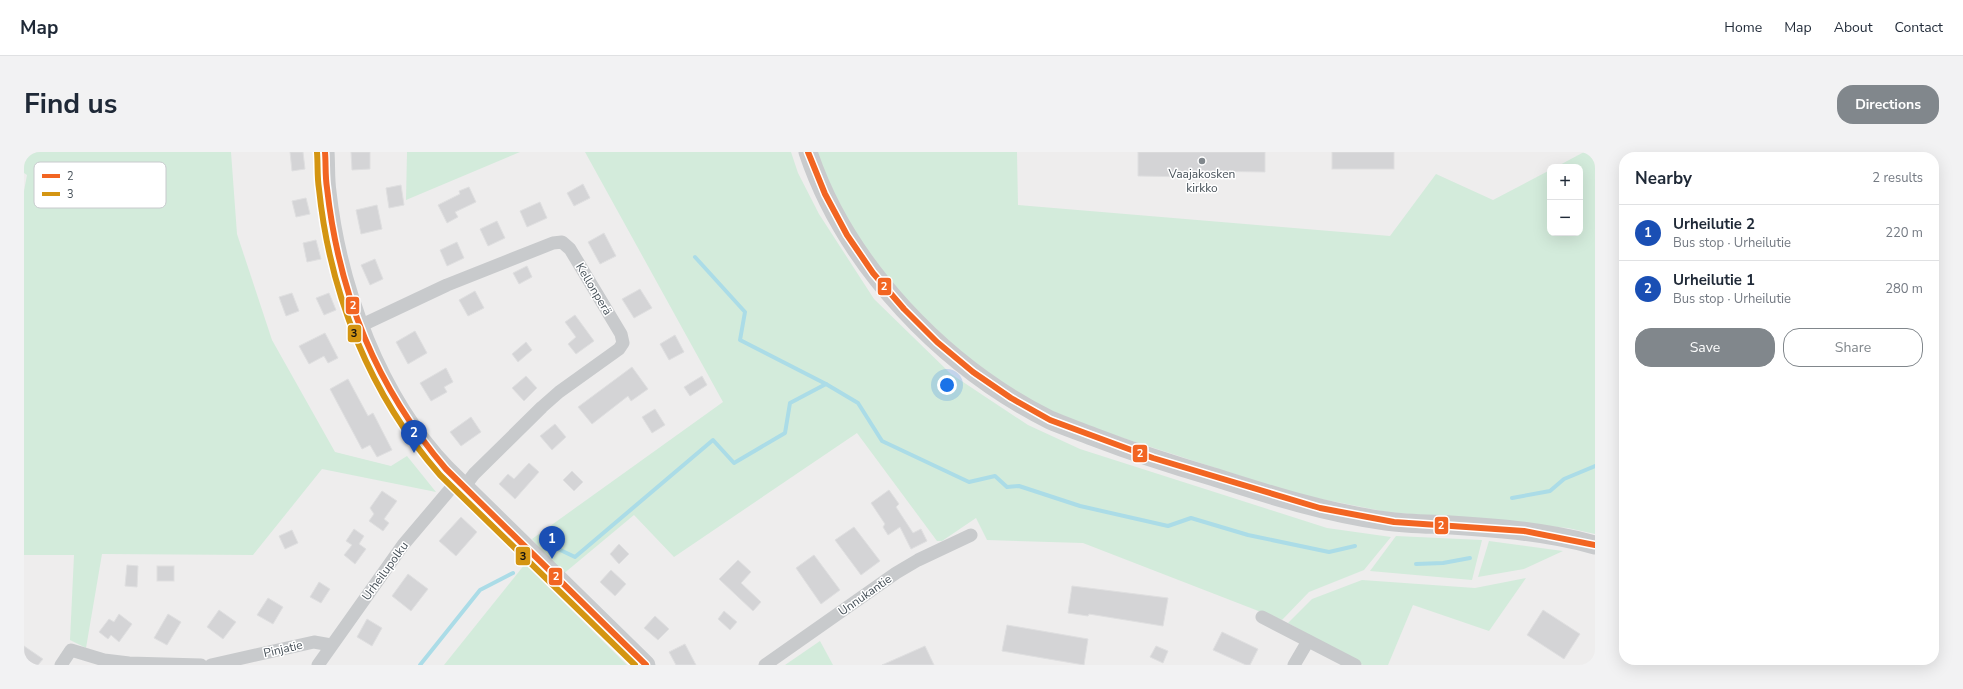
<!DOCTYPE html>
<meta charset="utf-8">
<style>
body{margin:0;font-family:"Nunito Sans",sans-serif;background:#f2f2f3;color:#1f2937}
.controls{position:absolute;right:12px;top:12px;display:grid;overflow:hidden;border-radius:8px;box-shadow:0 4px 16px #0002}
.controls button{width:36px;height:36px;display:grid;place-items:center;padding:0;border:0;border-bottom:1px solid #e0e1e3;background:#fff;color:#1f2937;font:20px sans-serif}
.you{position:absolute;left:923px;top:233px;width:14px;height:14px;margin:-10px;border:3px solid #fff;border-radius:50%;background:#1a73e8;box-shadow:0 0 0 6px #1a73e833}
.badge{display:grid;place-items:center;width:26px;height:26px;border-radius:50%;background:#81878c;color:#fff;font-size:13px;font-weight:700}
.pin{position:absolute;translate:-50% -33px;filter:drop-shadow(0 1px 2px #0008)}
.pin::after{content:'';position:absolute;top:21px;width:14px;height:12px;background:inherit;clip-path:polygon(0 0,100% 0,50% 100%)}
.list{margin:0;padding:0;list-style:none}
h2{display:flex;justify-content:space-between;align-items:center;height:52px;margin:0;padding:0 16px;font-size:17px}
h2 small{font-size:13px;font-weight:400;color:#747a83}
.list li{display:grid;grid-template-columns:26px 1fr auto;gap:12px;align-items:center;box-sizing:border-box;height:56px;padding:0 16px;border-top:1px solid #e0e1e3}
.list b{display:block;font-size:15px;white-space:nowrap}
.list p{margin:0;font-size:13px;white-space:nowrap;color:#747a83}
.list em{font-size:13px;font-style:normal;color:#747a83}
.actions{display:flex;gap:8px;padding:12px 16px}
.actions a{flex:1;padding:9px 0;border:1px solid #81878c;border-radius:16px;text-align:center;font-size:14px;color:#81878c}
.actions .main{background:#81878c;color:#fff}
.map{position:relative;flex:none;width:1571px;height:513px;overflow:hidden;border-radius:16px}
header{display:flex;align-items:center;gap:24px;box-sizing:border-box;height:56px;padding:0 20px;background:#fff;border-bottom:1px solid #e0e1e3}
header strong{font-size:19px}
nav{display:flex;gap:22px;margin-inline-start:auto;font-size:14px}
.intro{display:flex;align-items:center;justify-content:space-between;box-sizing:border-box;height:96px;padding:0 24px}
h1{margin:0;font-size:28px}
.button{padding:10px 18px;border-radius:16px;background:#81878c;color:#fff;font-size:14px;font-weight:700}
main{display:flex;gap:24px;padding:0 24px}
aside{flex:1;background:#fff;border-radius:16px;box-shadow:0 4px 16px #0002}
.map>svg:first-child{display:block}
.green{fill:#d3ebdb}
.lines{fill:none;stroke-linecap:round;stroke-linejoin:round}
.stream{stroke:#abdce7;stroke-width:4}
.building{fill:#d4d4d6;stroke:#dfdfe0}
.street{stroke:#c8cacc;stroke-width:13}
.secondary{stroke:#c9cbcd;stroke-width:19}
.bus-1-casing{stroke:#fff;stroke-width:9}
.bus-2-casing{stroke:#fff;stroke-width:9}
.bus-1{stroke:#f26522;stroke-width:6}
.bus-2{stroke:#d49512;stroke-width:6}
.poi-dot{fill:#81878c;stroke:#fff;stroke-width:1.5}
.labels{text-anchor:middle;dominant-baseline:central;stroke-width:3;stroke-linejoin:round;paint-order:stroke}
.poi-label{font-size:12px;fill:#465058;stroke:#fff}
.street-label{font-size:12px;fill:#465058;stroke:#fff}
.key{fill:#fff;stroke:#c8cacd;stroke-width:1}
.key-label{font-size:11px;fill:#465058}
.line-badge{stroke:#fff;stroke-width:1.5}
.badge-label{font-size:11px;text-anchor:middle;font-weight:bold;fill:#fff}
.pale-badge-label{font-size:11px;text-anchor:middle;font-weight:bold;fill:#111}
</style>
<header>
<strong>Map</strong>
<nav><a>Home</a><a>Map</a><a>About</a><a>Contact</a></nav>
</header>
<div class="intro"><h1>Find us</h1><a class="button">Directions</a></div>
<main>
<div class="map">
<svg width="1571" height="513" viewBox="0 0 1571 513">
<rect width="100%" height="100%" fill="#eeeded"/>
<!-- green -->
<g class="green">
<path d="M0,0H207L213,82L248,188L311,300L367,314L383,304L412,340L298,317L229,403L78,402L62,496L46,488L50,403H0V39L3,23L0,21Z"/>
<path d="M383,0H496L382,48Z"/>
<path d="M561,0H767L774,21L795,62L850,147L927,222L1004,273L1056,297L1303,376L1367,385L1340,418L1285,440L1258,468L1059,391L963,388L952,366L918,389H913L833,281L650,405L610,363L538,423L508,387L699,250Z"/>
<path d="M791,0H993L994,53L1366,84L1412,22L1469,48L1526,18V81H1556V15H1532L1560,0H1571V382L1544,376L1363,360L1272,342L1031,264L980,236L902,171L840,96L813,51Z"/>
<path d="M1372,384L1458,388L1448,428L1346,419Z"/>
<path d="M1465,389L1539,399L1500,417L1454,425Z"/>
<path d="M501,412L603,513H420Z"/>
<path d="M1502,426L1465,479L1389,453L1364,513H1339L1264,471L1288,447L1338,428L1451,436Z"/>
<path d="M796,489L809,513H761Z"/>
</g>
<g class="lines">
<!-- stream -->
<g class="stream">
<path d="M671,105L721,160L716,188L802,232"/>
<path d="M1488,346L1526,339L1540,327L1571,314"/>
<path d="M530,395L551,405L689,288L710,311L761,281L766,251L802,232L834,251L858,289L945,330L971,324L983,335L995,334L1056,354L1144,374L1167,366L1224,383L1305,400L1331,394"/>
<path d="M1392,412L1419,411L1446,406"/>
<path d="M396,513L456,438L489,421"/>
</g>
</g>
<!-- building -->
<g class="building">
<path d="M266,0H279L281,17L268,19Z"/>
<path d="M327,0H346V17L328,18Z"/>
<path d="M1114,0H1241V20L1168,19V25L1114,24Z"/>
<rect x="1308" y="0" width="62" height="17"/>
<path d="M559,32L566,46L550,54L543,41Z"/>
<path d="M377,33L380,53L365,56L362,36Z"/>
<path d="M445,35L452,50L431,60L434,65L423,71L414,53L436,42L435,39Z"/>
<path d="M282,46L286,62L272,65L268,49Z"/>
<path d="M516,50L523,66L503,75L496,59Z"/>
<path d="M353,53L358,77L337,82L332,58Z"/>
<path d="M473,69L481,86L464,94L456,77Z"/>
<path d="M580,81L592,104L576,112L564,90Z"/>
<path d="M292,88L297,107L283,110L279,91Z"/>
<path d="M433,90L440,106L423,114L416,98Z"/>
<path d="M351,107L359,127L346,133L337,113Z"/>
<path d="M503,114L508,125L495,132L489,121Z"/>
<path d="M616,137L628,156L610,166L598,147Z"/>
<path d="M451,139L460,156L444,164L435,148Z"/>
<path d="M268,141L275,159L262,164L255,145Z"/>
<path d="M305,141L312,158L300,163L292,146Z"/>
<path d="M551,163L570,189L552,202L544,192L552,185L541,170Z"/>
<path d="M391,179L403,201L384,212L372,190Z"/>
<path d="M301,181L314,206L304,211L300,204L285,212L275,194Z"/>
<path d="M651,183L660,200L645,208L636,192Z"/>
<path d="M502,190L508,198L494,210L488,202Z"/>
<path d="M608,215L624,237L607,249L604,244L568,272L554,255Z"/>
<path d="M422,216L429,230L420,235L423,240L407,249L396,231Z"/>
<path d="M502,224L513,236L500,249L488,236Z"/>
<path d="M678,224L683,233L666,244L660,235Z"/>
<path d="M324,227L344,264L349,261L368,298L353,305L346,293L338,297L306,237Z"/>
<path d="M631,257L641,273L628,281L618,265Z"/>
<path d="M447,265L457,280L437,294L426,280Z"/>
<path d="M531,272L542,285L528,298L516,284Z"/>
<path d="M505,311L515,320L491,347L475,332L484,322L490,327Z"/>
<path d="M548,319L559,330L550,339L539,328Z"/>
<path d="M865,338L875,352L872,355L889,381L897,377L903,389L887,397L876,375L864,383L859,375L861,372L847,351Z"/>
<path d="M358,339L373,349L360,367L365,371L359,379L345,369L350,362L346,356Z"/>
<path d="M437,365L453,380L432,404L415,389Z"/>
<path d="M830,375L856,409L837,423L811,388Z"/>
<path d="M330,377L340,384L335,392L342,397L331,412L320,403L328,393L322,389Z"/>
<path d="M268,378L274,391L261,397L255,384Z"/>
<path d="M595,392L605,402L595,412L586,402Z"/>
<path d="M790,403L816,438L797,452L772,416Z"/>
<path d="M714,408L727,420L717,431L737,450L729,459L695,427Z"/>
<path d="M103,413L114,414L113,435L101,434Z"/>
<rect x="133" y="414" width="17" height="15"/>
<path d="M587,418L602,432L591,444L576,430Z"/>
<path d="M384,422L404,437L387,459L368,444Z"/>
<path d="M295,430L306,437L297,451L286,445Z"/>
<path d="M1048,434L1144,446L1139,474L1065,462L1064,464L1044,461Z"/>
<path d="M244,446L259,455L249,472L233,463Z"/>
<path d="M195,458L212,470L199,487L183,475Z"/>
<path d="M1519,458L1556,482L1540,507L1503,483Z"/>
<path d="M700,459L713,470L706,478L694,467Z"/>
<path d="M95,462L108,472L95,490L87,483L84,487L75,480L85,467L90,470Z"/>
<path d="M144,462L157,470L143,493L130,486Z"/>
<path d="M631,464L645,477L634,488L620,476Z"/>
<path d="M343,467L358,476L348,494L333,485Z"/>
<path d="M983,473L1064,487L1060,513L978,499Z"/>
<path d="M1198,480L1234,497L1226,513H1222L1189,498Z"/>
<path d="M661,492L672,513H652L645,500Z"/>
<path d="M0,494L19,507L14,513H0Z"/>
<path d="M901,494L910,513H858Z"/>
<path d="M1132,494L1144,499L1139,511L1126,505Z"/>
</g>
<g class="lines">
<!-- street -->
<g class="street">
<path d="M336,174L423,133L529,91L538,90L546,97L597,182L599,191L595,197L535,240L518,255L450,322L440,335"/>
<path d="M1238,465L1331,513"/>
<path d="M37,513L47,498L80,508L105,511L177,513"/>
<path d="M187,513L290,490L307,493"/>
<path d="M294,513L379,393L434,328"/>
<path d="M741,513L872,421L894,408L947,383"/>
<path d="M1270,513L1284,489"/>
</g>
<!-- secondary -->
<g class="secondary">
<path d="M301,0C302,13 301,27 303,40C314,137 354,246 422,317L622,513"/>
<path d="M784,0C822,114 920,215 1026,268C1040,274 1055,279 1070,285C1109,300 1149,313 1190,325C1246,343 1303,361 1362,369C1383,372 1406,372 1427,373C1476,376 1524,380 1571,393"/>
</g>
<!-- bus-1 casing -->
<g class="bus-1-casing">
<g id="bus-1">
<path d="M301,0C302,12 301,24 303,36C315,143 352,235 422,317L622,513"/>
<path d="M784,0L801,42L823,83L849,121L880,157L913,190L949,220L987,246L1026,268L1129,306L1296,356L1370,370L1500,379L1571,393"/>
</g>
</g>
<!-- bus-2 casing -->
<g class="bus-2-casing">
<path id="bus-2" d="M293,0C294,13 293,25 295,37C306,143 346,243 416,323L611,513"/>
</g>
<!-- bus-1 -->
<use href="#bus-1" class="bus-1"/>
<!-- bus-2 -->
<use href="#bus-2" class="bus-2"/>
</g>
<!-- markers -->
<circle class="poi-dot" cx="1178" cy="9" r="4"/>
<g class="labels">
<!-- poi labels -->
<g class="poi-label">
<text x="1178" y="22">Vaajakosken<tspan x="1178" dy="14">kirkko</tspan></text>
</g>
<!-- street labels -->
<g class="street-label">
<text transform="translate(570 137) rotate(59)">Kellonperä</text>
<text transform="translate(361 419) rotate(-54)">Urheilupolku</text>
<text transform="translate(841 443) rotate(-35)">Unnukantie</text>
<text transform="translate(259 497) rotate(-13)">Pinjatie</text>
</g>
</g>
<!-- legend -->
<rect x="10" y="10" width="132" height="46" rx="6" class="key"/>
<rect x="18" y="22" width="18" height="4" fill="#f26522"/>
<rect x="18" y="40" width="18" height="4" fill="#d49512"/>
<g class="key-label">
<text x="43" y="28">2</text>
<text x="43" y="46">3</text>
</g>
<g class="line-badge">
<rect x="853" y="125" width="15" height="19" rx="4" fill="#f26522"/>
<rect x="321" y="144" width="15" height="19" rx="4" fill="#f26522"/>
<rect x="323" y="172" width="15" height="19" rx="4" fill="#d49512"/>
<rect x="1108" y="292" width="16" height="19" rx="4" fill="#f26522"/>
<rect x="1410" y="364" width="15" height="19" rx="4" fill="#f26522"/>
<rect x="491" y="394" width="16" height="20" rx="4" fill="#d49512"/>
<rect x="524" y="415" width="15" height="19" rx="4" fill="#f26522"/>
</g>
<g class="badge-label">
<text x="860" y="138">2</text>
<text x="329" y="157">2</text>
<text x="1116" y="305">2</text>
<text x="1417" y="377">2</text>
<text x="532" y="428">2</text>
</g>
<g class="pale-badge-label">
<text x="330" y="185">3</text>
<text x="499" y="408">3</text>
</g>
</svg>
<div class="controls">
<button>+</button>
<button>−</button>
</div>
<div class="you"></div>
<div class="pin badge" style="left:528px;top:407px;background:#1a4fb4">1</div>
<div class="pin badge" style="left:390px;top:301px;background:#1a4fb4">2</div>
</div>
<aside>
<h2>Nearby<small>2 results</small></h2>
<ul class="list">
<li><span class="badge" style="background:#1a4fb4">1</span><div><b>Urheilutie 2</b><p>Bus stop · Urheilutie</p></div><em>220 m</em></li>
<li><span class="badge" style="background:#1a4fb4">2</span><div><b>Urheilutie 1</b><p>Bus stop · Urheilutie</p></div><em>280 m</em></li>
</ul>
<div class="actions"><a class="main">Save</a><a>Share</a></div>
</aside>
</main>
